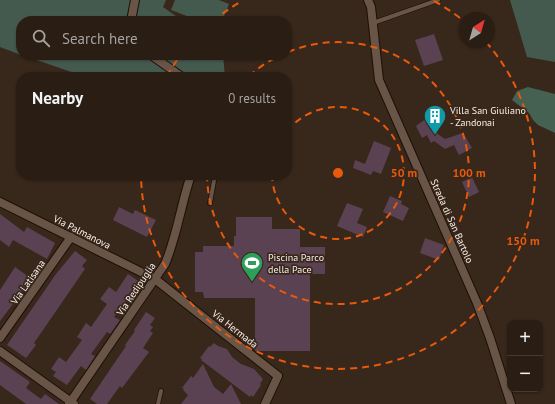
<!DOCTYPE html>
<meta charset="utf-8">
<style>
body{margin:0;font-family:"PT Sans",sans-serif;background:#362a22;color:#f1f3f6}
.controls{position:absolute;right:12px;bottom:12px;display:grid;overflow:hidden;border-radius:8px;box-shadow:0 1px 3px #0004}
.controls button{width:36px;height:36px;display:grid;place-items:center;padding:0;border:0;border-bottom:1px solid #463b34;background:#2a1d14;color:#f1f3f6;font:20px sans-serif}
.compass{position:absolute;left:459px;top:12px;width:36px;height:36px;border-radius:50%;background:#2a1d14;box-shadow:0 1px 3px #0004;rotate:37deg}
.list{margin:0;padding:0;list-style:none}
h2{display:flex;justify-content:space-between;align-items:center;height:52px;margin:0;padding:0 16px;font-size:17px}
h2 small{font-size:13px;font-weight:400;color:#a5a2a0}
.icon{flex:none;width:22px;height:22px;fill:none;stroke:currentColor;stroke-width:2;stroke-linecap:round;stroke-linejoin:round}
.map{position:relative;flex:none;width:555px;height:404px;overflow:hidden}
.search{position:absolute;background:#2a1d14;box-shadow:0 1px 3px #0004;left:16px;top:16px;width:276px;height:44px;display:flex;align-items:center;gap:10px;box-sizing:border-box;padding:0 14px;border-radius:16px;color:#a5a2a0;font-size:15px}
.panel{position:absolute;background:#2a1d14;box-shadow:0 1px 3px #0004;left:16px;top:72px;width:276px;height:108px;border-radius:16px}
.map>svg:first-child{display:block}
.green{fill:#455a4e}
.forest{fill:#456152}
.building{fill:#5a4252}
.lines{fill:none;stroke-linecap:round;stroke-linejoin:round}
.service-casing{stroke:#1e0f05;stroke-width:5.5}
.minor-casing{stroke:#1e0f05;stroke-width:10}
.service{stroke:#685548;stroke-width:4}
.minor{stroke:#685548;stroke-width:8}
.ring{fill:none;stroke:#e8590c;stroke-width:2;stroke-dasharray:7 5}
.labels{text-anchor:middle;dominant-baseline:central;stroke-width:3.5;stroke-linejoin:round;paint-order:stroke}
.poi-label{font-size:10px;fill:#faeee7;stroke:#38271b;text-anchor:start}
.street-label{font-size:10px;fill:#faeee7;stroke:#38271b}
.centre{fill:#e8590c;stroke:#38271b;stroke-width:2}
.ring-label{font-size:12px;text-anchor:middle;font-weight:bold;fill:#e8590c;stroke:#38271b;stroke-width:3.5;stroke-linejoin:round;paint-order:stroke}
</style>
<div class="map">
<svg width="555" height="404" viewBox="0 0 555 404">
<rect width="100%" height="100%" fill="#38271b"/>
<!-- green -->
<g class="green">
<path d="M0,0H166L163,7L183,21H21V55L0,47Z"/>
<path d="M175,0H219L229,4L222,21H200L171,10Z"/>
<path d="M510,0H555V62L527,57Z"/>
<path d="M22,55H223L225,77H147L140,73L137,77H86Z"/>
</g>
<!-- forest -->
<path class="forest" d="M528,87L555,94V133L538,125L533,120L529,113L512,100L517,91Z"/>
<!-- building -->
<g class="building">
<path d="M434,34L443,60L424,66L415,40Z"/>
<path d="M427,118L433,129H435L439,135L445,139L463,133L472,148L459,155L454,145L445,149L434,141L431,143L427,135L422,138L416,126Z"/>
<path d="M374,141L391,148L381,174L373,171L371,175L353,168L355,160L365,164Z"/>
<path d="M472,177L479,192L469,197L462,182Z"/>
<path d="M390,196L402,201L401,204L409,208L403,221L383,212Z"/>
<path d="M347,203L363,209L357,223L367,227L363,237L337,226Z"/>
<path d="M119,207L133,214L135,210L156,220L147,237L113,220Z"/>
<path d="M0,214L24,232L27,227L55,243L47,259L13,240L9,247L0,240Z"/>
<path d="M236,217H272V229H300V247H325V274H310V351H255V298H204L203,292H195V252H203V246H234V236H236Z"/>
<path d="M425,238L444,245L439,260L420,253Z"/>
<path d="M75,251L87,260L82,266L85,269L34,343L36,345L26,358L7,345L56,274Z"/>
<path d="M15,267L32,279L0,321V290Z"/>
<path d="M128,274L144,285L135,299L130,295L114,317L120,320L110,334L107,332L91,354L95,356L86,370L81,366L67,385L53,376L56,372L51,369L59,357L66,362L82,340L77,337L86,323L91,327L107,304L100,299L109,287L116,292Z"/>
<path d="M146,312L155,318L150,325L153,327L150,331L153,333L143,348L149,352L122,388L120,386L107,404H97L90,399L126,346L125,345L135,331L134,330Z"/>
<path d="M214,343L218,346L227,349L232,357L241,364L254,369L263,379L260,384L261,385L253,397L251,395L250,397L201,360L202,359L200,358L209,346L210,347Z"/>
<path d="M0,361L30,382L26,388L41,399L45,394L59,404H26L0,385Z"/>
<path d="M203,364L214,387L223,394L231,384L241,404H181L188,395L183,390L184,389L182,388L191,376L193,378Z"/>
</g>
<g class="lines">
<!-- service casing -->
<g class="service-casing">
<g id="service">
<path d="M373,23L438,0"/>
<path d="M210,203L215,175"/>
<path d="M158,404L161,391"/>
</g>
</g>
<!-- minor casing -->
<g class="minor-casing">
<g id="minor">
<path d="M368,0L371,7L379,80L477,303L490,338L511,404"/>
<path d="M131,21L135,0"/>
<path d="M151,55L182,77"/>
<path d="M0,202L155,279L278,376L265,404"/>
<path d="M0,338L71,237"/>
<path d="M0,351L74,404"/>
<path d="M69,404L165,264C177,236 181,204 191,175"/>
</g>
</g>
<!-- service -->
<use href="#service" class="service"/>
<!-- minor -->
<use href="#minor" class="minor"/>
</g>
<!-- distance rings -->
<g class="ring">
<path d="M287 131A66 66 0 1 1 272 175"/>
<path d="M249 76A131 131 0 0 1 281 55M288 52A131 131 0 1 1 207 175"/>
<path d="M167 76A197 197 0 0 1 180 56M213 21A197 197 0 0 1 242 1M434 1A197 197 0 0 1 465 22M486 42A197 197 0 1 1 141 176"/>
</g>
<!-- icons -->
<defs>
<g id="building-pin" transform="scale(1.15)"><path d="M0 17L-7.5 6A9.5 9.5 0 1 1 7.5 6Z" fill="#0f9aa8" stroke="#38271b"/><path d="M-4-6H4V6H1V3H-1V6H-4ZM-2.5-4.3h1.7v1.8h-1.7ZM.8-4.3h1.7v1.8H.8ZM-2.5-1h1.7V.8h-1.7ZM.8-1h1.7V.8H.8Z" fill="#fff"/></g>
<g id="stadium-pin" transform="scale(1.15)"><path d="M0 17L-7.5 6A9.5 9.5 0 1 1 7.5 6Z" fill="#2e9e5b" stroke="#38271b"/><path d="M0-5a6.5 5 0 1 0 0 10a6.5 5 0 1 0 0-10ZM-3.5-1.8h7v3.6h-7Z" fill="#fff"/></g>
</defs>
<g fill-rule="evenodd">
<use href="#building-pin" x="435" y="116"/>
<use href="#stadium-pin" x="252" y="263"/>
</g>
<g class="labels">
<!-- poi labels -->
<g class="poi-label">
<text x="450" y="110">Villa San Giuliano<tspan x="450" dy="12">- Zandonai</tspan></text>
<text x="268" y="257">Piscina Parco<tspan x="268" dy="12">della Pace</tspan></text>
</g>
<!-- street labels -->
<g class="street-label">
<text transform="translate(452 221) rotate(66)">Strada di San Bartolo</text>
<text transform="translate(82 232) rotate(27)">Via Palmanova</text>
<text transform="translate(28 282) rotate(-55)">Via Latisana</text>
<text transform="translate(136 289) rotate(-56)">Via Redipuglia</text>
<text transform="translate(235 329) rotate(38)">Via Hermada</text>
</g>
</g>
<circle cx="338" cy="173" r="6" class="centre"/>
<g class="ring-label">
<text x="404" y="177">50 m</text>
<text x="469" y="177">100 m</text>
<text x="523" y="245">150 m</text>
</g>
</svg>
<div class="controls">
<button>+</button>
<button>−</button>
</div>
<svg class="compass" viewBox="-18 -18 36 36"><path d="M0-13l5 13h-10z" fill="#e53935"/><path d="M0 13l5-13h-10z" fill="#a5a2a0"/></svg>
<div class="search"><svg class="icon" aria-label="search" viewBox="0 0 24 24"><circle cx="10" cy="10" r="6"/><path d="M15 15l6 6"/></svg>Search here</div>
<section class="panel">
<h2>Nearby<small>0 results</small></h2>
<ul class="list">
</ul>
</section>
</div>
